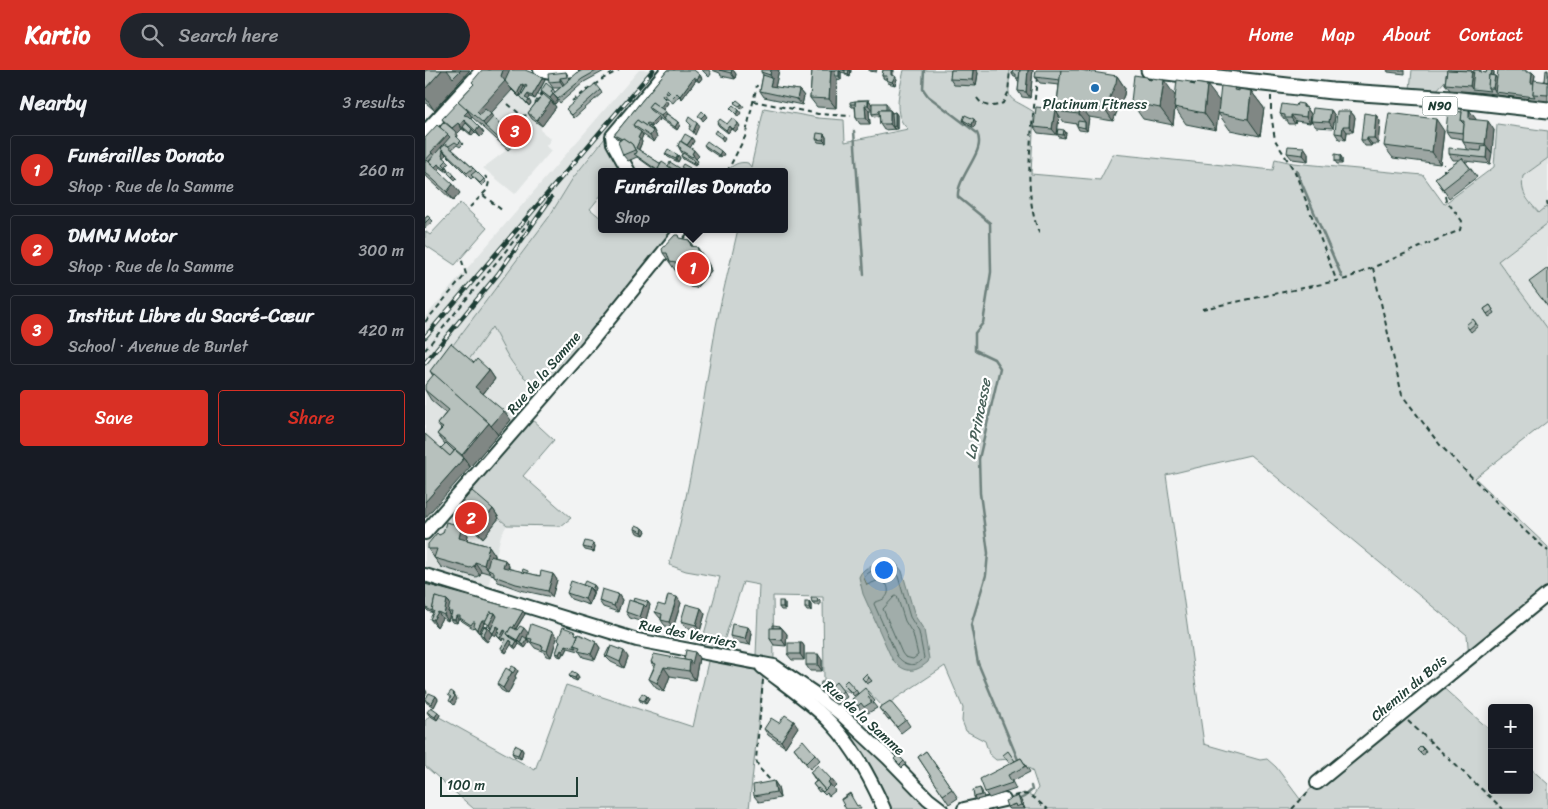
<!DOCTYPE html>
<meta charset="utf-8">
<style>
body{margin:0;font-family:Sriracha,sans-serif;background:#20242c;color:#f1f3f6}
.controls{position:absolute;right:15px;bottom:15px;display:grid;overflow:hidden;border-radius:5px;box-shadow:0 2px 12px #0003}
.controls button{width:45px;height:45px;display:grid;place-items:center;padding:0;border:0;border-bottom:1px solid #363941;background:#171b24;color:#f1f3f6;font:25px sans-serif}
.scale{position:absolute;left:15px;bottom:12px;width:138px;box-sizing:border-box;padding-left:5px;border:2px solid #1f3d34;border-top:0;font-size:14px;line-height:18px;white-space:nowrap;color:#1f3d34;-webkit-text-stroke:4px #fff;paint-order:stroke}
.you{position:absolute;left:458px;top:499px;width:18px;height:18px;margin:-12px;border:4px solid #fff;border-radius:50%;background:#1a73e8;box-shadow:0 0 0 8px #1a73e833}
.badge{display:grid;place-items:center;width:32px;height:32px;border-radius:50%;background:#d93025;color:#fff;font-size:16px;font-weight:700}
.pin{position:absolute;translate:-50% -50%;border:2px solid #fff;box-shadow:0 1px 5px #0006}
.popup{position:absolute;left:173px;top:98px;width:190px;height:65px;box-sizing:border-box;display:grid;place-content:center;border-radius:5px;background:#171b24;filter:drop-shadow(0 1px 4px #0005);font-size:16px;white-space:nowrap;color:#9ea1a6}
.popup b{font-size:19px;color:#f1f3f6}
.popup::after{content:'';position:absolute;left:50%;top:100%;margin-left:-10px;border:10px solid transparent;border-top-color:#171b24}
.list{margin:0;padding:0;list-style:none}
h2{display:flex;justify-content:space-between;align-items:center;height:65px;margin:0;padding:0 20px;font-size:21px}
h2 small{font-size:16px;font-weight:400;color:#9ea1a6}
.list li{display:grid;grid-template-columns:32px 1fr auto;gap:15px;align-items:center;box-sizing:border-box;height:70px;margin:0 10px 10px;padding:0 10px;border:1px solid #363941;border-radius:5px}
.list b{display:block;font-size:19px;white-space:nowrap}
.list p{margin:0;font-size:16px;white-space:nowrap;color:#9ea1a6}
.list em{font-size:16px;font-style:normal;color:#9ea1a6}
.actions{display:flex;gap:10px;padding:15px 20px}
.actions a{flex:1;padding:11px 0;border:1px solid #d93025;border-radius:5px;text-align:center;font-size:18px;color:#d93025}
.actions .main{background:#d93025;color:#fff}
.icon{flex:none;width:28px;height:28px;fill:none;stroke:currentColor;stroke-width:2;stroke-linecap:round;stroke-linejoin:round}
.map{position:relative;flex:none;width:1123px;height:739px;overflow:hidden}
header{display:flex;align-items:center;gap:30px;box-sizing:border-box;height:70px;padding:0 25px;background:#d93025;color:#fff}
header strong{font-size:24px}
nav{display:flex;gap:28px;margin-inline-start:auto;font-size:18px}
.search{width:350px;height:45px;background:#20242c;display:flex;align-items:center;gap:12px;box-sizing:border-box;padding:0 18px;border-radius:28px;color:#9ea1a6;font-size:19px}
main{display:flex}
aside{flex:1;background:#171b24}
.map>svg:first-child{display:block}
.built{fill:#e0e4e3}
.green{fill:#ced5d3;stroke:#768984}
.water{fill:#a1adaa;stroke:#6d807b}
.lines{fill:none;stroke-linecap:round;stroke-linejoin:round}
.shore{stroke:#536a63;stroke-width:1}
.stream{stroke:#6d807b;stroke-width:2.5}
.minor-casing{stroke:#1f3d34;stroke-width:16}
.major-casing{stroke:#1f3d34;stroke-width:19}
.path{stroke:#1f3d34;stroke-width:2;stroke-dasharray:5 4;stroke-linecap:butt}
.minor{stroke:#fff;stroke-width:12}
.major{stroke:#fff;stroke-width:15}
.rail-casing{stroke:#1f3d34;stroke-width:4.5}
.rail{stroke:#fff;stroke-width:2.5;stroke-dasharray:8;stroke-linecap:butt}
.wall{fill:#9da6a3;stroke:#1f3d34}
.shaded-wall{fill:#808784;stroke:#1f3d34}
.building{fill:#b7c1bd;stroke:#1f3d34;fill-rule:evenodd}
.poi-dot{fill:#1f6fb2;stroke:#fff;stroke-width:2}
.labels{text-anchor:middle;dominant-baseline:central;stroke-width:4.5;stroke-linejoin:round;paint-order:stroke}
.shield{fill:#fff;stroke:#627771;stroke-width:1}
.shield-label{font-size:12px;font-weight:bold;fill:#1f3d34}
.poi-label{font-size:14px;fill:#1f3d34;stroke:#fff}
.street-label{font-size:14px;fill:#1f3d34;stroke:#fff}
.water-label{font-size:15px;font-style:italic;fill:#465f57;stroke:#fff}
</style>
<header>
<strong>Kartio</strong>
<div class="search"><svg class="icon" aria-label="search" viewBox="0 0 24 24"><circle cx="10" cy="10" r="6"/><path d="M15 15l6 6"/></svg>Search here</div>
<nav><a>Home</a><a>Map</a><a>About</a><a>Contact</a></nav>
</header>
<main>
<aside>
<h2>Nearby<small>3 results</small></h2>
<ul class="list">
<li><span class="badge">1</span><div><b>Funérailles Donato</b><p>Shop · Rue de la Samme</p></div><em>260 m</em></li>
<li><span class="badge">2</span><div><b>DMMJ Motor</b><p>Shop · Rue de la Samme</p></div><em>300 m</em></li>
<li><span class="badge">3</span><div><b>Institut Libre du Sacré-Cœur</b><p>School · Avenue de Burlet</p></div><em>420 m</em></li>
</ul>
<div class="actions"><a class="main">Save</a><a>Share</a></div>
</aside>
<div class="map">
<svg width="1123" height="739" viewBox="0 0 1123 739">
<rect width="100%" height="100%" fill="#f2f3f3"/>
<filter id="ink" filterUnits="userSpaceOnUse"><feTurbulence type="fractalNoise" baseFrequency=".02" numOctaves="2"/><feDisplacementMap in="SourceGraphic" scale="10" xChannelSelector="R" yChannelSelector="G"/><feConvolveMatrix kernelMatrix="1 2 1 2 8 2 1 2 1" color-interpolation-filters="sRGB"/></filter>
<g filter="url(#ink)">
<!-- built -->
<g class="built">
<path d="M67,0L101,33L105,27L110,29L120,7H127L128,18L125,19L117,56L115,60L126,69L121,76L126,81L90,124L58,98L83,79L35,36Z"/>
<path d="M214,0H235L165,85L148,108L124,147L13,295L43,291L67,256L88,296L118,319L39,419L82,455L76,465L61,525L0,505V247Z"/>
<path d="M1123,88V140L1121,138L1114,143L1100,125L1096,117L1098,106Z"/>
<path d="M1123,153V259L1072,191Z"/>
</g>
<!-- green -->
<g class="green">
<path d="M479,0H585C582,35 583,25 609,42L606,104L675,110L688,84L848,100L850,89L868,93L998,105L1019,134L1069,97L1072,54L1123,61V88L1098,106C1095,124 1103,130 1114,143L1121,137L1123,140V153L1073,191L1123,259V351L1050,408L1123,477V524L1044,587L1042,565L825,385L741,405L779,674L835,690L842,689L851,697L875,729L892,713L1013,613L1067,662V720H1104V697L1123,714V739H583L579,730L599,723L608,726L613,718L607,700L586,689L571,690L564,684L560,671L541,661L537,651L538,638L520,596L458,637L443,621L434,626L399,612L398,527L348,526L349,593L331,585L334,515L318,512L297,577L276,575L295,507L261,501L244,495C267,417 277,336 291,256C297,224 306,191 313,159H359V102H302C306,95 315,91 323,93L326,97L339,38L393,48L419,50L420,72L483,59C466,45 475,20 479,0Z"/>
<path d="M987,0H1026L1028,2L1010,22L985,19Z"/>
<path d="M184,63L181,72L195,101L177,102V124L165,139L177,149V159H248C241,176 221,195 208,207L213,215L118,319C91,309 80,280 67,257L43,291L13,295L124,147L148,108Z"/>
<path d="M35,133L62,158L30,195L0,175V161L5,165Z"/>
<path d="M103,346L129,370L98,406L146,448L136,456L82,455L39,419Z"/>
<path d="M285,583L339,598L324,739H49L0,696V651L7,643L110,700L141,615L268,657Z"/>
<path d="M369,609L516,739H459L424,674Z"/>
</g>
<!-- water -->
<path class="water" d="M464,491L470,492L477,501L490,546L499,560L504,589L503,592C489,604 479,603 467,589L438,524L434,507C438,496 454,492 464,491Z"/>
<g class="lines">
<!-- shore -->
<g class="shore">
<path d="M465,496L468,497L472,503L485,547L494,562L499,588C491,598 480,596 472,586L449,534L450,532C460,530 466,525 462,515L454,510L442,515L439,508C443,500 456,497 465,496Z"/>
<path d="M472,526L480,551L488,564L493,585L488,589L480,587L477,583L458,539L469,527Z"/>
</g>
<!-- stream -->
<g class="stream">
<path d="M499,0L498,19L503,26L552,63C553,65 554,68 554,71C555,86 531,111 533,127L565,153L566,202L558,253L550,263V280L569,289L575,298L554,389L555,423L563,483L561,505L546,555L553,593L594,692"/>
<path d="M429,61L439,205"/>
<path d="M871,100L917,207"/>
<path d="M593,730L599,727L607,720L606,716"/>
</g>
<!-- minor casing -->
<g class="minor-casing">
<g id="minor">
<path d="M115,0L132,3L147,0"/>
<path d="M0,62L57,0"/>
<path d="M204,102L188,73L187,66L242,0"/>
<path d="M0,463L161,278L257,159"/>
<path d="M0,505L212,570L349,596L395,627L417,645L463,688L503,729L516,739"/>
<path d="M337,597C360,615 386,632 406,653C429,677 446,709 459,739"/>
<path d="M892,713L1123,524"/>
<path d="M539,739L579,730"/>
</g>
</g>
<!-- major casing -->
<g class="major-casing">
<path id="major" d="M724,0L907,21L1026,29L1123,40"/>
</g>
<!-- path -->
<g class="path">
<path d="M612,7C608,56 595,122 616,167"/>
<path d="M846,26V43L850,70L870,102L912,212"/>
<path d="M552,28C558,37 568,38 578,33L583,23L585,0"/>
<path d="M147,31L179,8L194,0"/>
<path d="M328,31L393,44L426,46"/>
<path d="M83,34L97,46L104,45L105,42"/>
<path d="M110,34L118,21"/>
<path d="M302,102L320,67L332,15"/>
<path d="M1019,104V94"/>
<path d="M58,125L78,141"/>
<path d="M1122,132L1123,137"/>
<path d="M45,137L62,120L64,112L60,106"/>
<path d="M948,198L977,325L1015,375L1099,460L1123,481"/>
<path d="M777,239L921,209L1035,160L1037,151L1021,130L1018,118"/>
<path d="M0,252L41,204L36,188"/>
<path d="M0,280L105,151"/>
<path d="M338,610L331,690L334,698L346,711"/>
<path d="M983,651L1078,739"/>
<path d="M589,726C607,720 609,730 623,739"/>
<path d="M867,739L885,720"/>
</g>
<!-- minor -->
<use href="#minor" class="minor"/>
<!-- major -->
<use href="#major" class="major"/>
<!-- rail casing -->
<g class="rail-casing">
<g id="rail">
<path d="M0,267L228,0"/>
<path d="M0,293L73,204L126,128"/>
</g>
</g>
<!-- rail -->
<use href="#rail" class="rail"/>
</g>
<!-- wall -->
<g class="wall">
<path d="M0,0H45L9,40L0,32Z"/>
<path d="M158,0H181L159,12L135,33L133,30L130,34L127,32L131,37L117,56L107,49L103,43L118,24L116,21L128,19L130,22L135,18H128L124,12L141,2L145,9Z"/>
<path d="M242,0L271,2L277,8L274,12L271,10L257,29L254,26L248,33L240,27L239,28L243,33L238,40L242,44L253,52L255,55L252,60L234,48L235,49L227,57L225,56H224L228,59L232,67L229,72L217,64L218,65L216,70L217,72L214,80L236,94L258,102H233L212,87L203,91L198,85L196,70L191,68L189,65Z"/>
<path d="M277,0H284L286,4L284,7Z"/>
<path d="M287,0H308L311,4L310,9L296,6L295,3Z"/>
<path d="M354,0L350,17L374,20L379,26L377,35L339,27L335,21L338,5L336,2Z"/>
<path d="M387,0H426L425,7L422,6L420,3L416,2V10L412,9L411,38L392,37L385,28Z"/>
<path d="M444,0H452L451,2L444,1Z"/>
<path d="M458,0H469L468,5L472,9L470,15L463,13L461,9H459L457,6Z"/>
<path d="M526,0H551L553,3L551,16L529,15L525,9Z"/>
<path d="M588,0H608L605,28L597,27L593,21L594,11H593L591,7H589L587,4Z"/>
<path d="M962,0H980V4L963,2Z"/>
<path d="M1022,0H1045L1047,1L1049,3V0H1056V2L1061,3L1069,2V6L1072,9L1103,2H1107L1110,5L1109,13L1120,11L1122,0H1123V31L1072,25V24L1025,20L1020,14Z"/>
<path d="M692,6L700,18L699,25L688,51L664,47L662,61L654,60L652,56V54L639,52L631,41L634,15L615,13L610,7Z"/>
<path d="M118,7L120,10L110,29L105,27L103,30L106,33L104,36L95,26H96L101,17H99L94,27L86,19L65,44L68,47L88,66L92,72L83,80L47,47L46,49L54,57L59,63L55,67L49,61L50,62L47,66L40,60V61L37,59L32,64L33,66L32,67L38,74L35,77L32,75L27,79L48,98L59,109L61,112L57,116L48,107L46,109L21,84L19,88L24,93L21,96L23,100L22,102L15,97L13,100L35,123L28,131L0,105V68L15,57L19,52L17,49L36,34L33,31L49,14L47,12Z"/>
<path d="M724,9L750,26L768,14L794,32L812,20L826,21L839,38L835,66L805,60L793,43L791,60L761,54L750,38L748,55L718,49L706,32Z"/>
<path d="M175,20L177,23L149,48L141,39Z"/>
<path d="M444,30L447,35L461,33L463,36V40H465L467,43L470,42L472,45V59L459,60L455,54L454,46L449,47L447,44V41H444L445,54H435L431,48L430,37H427L425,34Z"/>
<path d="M881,38H882L886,44L885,53L871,51L870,54H864L862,50H860L855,44Z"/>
<path d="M630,39L634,45L632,65L613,63L609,57Z"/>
<path d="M906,40L910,46L908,58L891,57L886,51Z"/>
<path d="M1044,40L1051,50L1069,60L1065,94L1040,91L1052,107L1024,128L1010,108L1034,90H1028L1024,84L1043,80L1038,72V69L1025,67L1021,61L1037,42Z"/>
<path d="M925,41L930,47L928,62H922L921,70L914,69L910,63Z"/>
<path d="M951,45L955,51L953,74H947L946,76H940L936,70Z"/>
<path d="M538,50L551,52L549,58L540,53Z"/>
<path d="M292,53L302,54L315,56L310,62L306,59L303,63L294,56Z"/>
<path d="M639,60L641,63L640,68L634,67L632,64Z"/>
<path d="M1019,61L1015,94L968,88L959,76Z"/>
<path d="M399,64L401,67V73L393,72L391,69Z"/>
<path d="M269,71L265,77L274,86L271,89L273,91L270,96L258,89L256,86L257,83L253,76Z"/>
<path d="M279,75L296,81L299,84L296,88L281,78Z"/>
<path d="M879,77L883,83V91L867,89L862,83Z"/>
<path d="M240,84L253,85L255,88L253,92L243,87Z"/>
<path d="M915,85L917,88V94H912L910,91Z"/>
<path d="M3,146L8,151L0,158V148Z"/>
<path d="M255,169L264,170L268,177H272L284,195L286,201L271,218L265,217L261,210H257L238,183Z"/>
<path d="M1065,235L1070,243L1064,247L1059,239Z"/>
<path d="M1048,249L1053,256L1046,262L1043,258Z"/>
<path d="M49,293L64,300L70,309L58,324L86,350L45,397L16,378L20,374L12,364L16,359L12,354L21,343L6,330L0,320L8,306L5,301Z"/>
<path d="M68,439L74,448L58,468L37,450L30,441Z"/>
<path d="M210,459L221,461L219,465L212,463Z"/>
<path d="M14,465H43L42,470L64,476L70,485V487L80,490L84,496V499L115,506L128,504L132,510L127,527L95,520L73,512L69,505L66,504L56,501L55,505L51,507L16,497L3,479Z"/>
<path d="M168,473L170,476L169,482L160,480L158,477Z"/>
<path d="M0,514L98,541L100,544L91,559L103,564L132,568L126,587L121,586L118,581L110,578L102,568V566L101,568L104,572L100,578L94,574L91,579L88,577L86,574L81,583L78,581L76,578L80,571L78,569L77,571L72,566L74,564L73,562L70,566L67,564L65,561L66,559L60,553H59L57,557L61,556L67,564L62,572L59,570L55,564L56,562H55L54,563L49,557L48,558L37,551L35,549H33L32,553L27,552L25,549L26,545L25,544L23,551L17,548L12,557L10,555L5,549L8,543L3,541L0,538Z"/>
<path d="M158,515H169L171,518L164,535L146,529L142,523Z"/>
<path d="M193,524L197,530L193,542L178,537L174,531Z"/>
<path d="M392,528L395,531V535H389L387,532Z"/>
<path d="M208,531L223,532L225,535L220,553L205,548L201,542Z"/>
<path d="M384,532L386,535V541H382L380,538Z"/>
<path d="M256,533L248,558L240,556L236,550V548H235L230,542L240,536Z"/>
<path d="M360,534V540H356L354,537Z"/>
<path d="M276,538L280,544L275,561L260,557L256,551Z"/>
<path d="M355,556L362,564L361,576L349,575L345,569L348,558Z"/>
<path d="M327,563L325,575L309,572L305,566Z"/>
<path d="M153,565L171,572L175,578L170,590L158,587L154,581L143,578L140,584L138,583L136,587L133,586L131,583L135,572L133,570Z"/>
<path d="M377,573L379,576V590H367L362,584Z"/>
<path d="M270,582L274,588L270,610L245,606L239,622L231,618L224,609L229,597L226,592L259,590Z"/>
<path d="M180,586L203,587L199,598L186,592Z"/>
<path d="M397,590V601H385L381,595Z"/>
<path d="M91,598L93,601L90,606L91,608L83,624L76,620L72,614L84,600Z"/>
<path d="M441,604L447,611L442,614L437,608Z"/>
<path d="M144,606L154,607L152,611L147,609Z"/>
<path d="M400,612L403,615L402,619L418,621L422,627L412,635L403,629L399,623H397L395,620Z"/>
<path d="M418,614L431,620L433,623L429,626Z"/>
<path d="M445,625L450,631L448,633L452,638L443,643L440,639L437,642L427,629Z"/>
<path d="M11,626L13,629L9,637L2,633L0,630Z"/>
<path d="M222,626L224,629L221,634L216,632L214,629Z"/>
<path d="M454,638L481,650L485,656L476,663L465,649L463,650Z"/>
<path d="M2,642H13L15,645L12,650L4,645Z"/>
<path d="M354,653L373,657L360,677L343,665L339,659Z"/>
<path d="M96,678L98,681L96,689L89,686L87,683Z"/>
<path d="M369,678L390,684L395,690L385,699Z"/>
<path d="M999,679L1001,682L998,686L992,680Z"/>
<path d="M501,681L533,728L524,734L493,687Z"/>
<path d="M596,688L605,702L587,711L591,719L564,728L560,722L590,691Z"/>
<path d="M469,689L479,691L481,694L477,698Z"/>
<path d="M385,702L406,709L411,715L408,718L410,721L404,726L402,723L400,725L396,721L394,722L388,714L391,711Z"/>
<path d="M349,711L353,717L355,728L334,732L329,726Z"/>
<path d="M555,718L557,721L559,728L551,730L549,727Z"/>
<path d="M597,732L600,739H584L582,737Z"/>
</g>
<!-- shaded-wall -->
<g class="shaded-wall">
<path d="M17,0H45L9,40L0,27V19Z"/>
<path d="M78,0H89L83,14L87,20L59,51L52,42L76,6Z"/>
<path d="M307,0H308L311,4L310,9L306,3Z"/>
<path d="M346,0H354L349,22L345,16L347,8L345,5Z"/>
<path d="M406,0H413L410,6L412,9L411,38L404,29Z"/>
<path d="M414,0L416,2V10L414,6Z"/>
<path d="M424,0H426L425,7L423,4Z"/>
<path d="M466,0H469L468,8L466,5Z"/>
<path d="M548,0H551L553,3L551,16L547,10Z"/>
<path d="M603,0H608L605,28L601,22Z"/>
<path d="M1067,0H1068L1069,2L1067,18H1065Z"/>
<path d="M1047,1L1051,7L1047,19L1045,16Z"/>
<path d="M1107,2L1110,5L1108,16L1106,13Z"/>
<path d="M275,5L277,8L274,12L272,9Z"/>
<path d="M470,6L472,9L470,15L467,12Z"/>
<path d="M692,6L700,18L699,25L688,51L680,39Z"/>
<path d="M1070,6L1074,12L1071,22L1068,18Z"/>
<path d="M118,7L120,10L110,29L107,26Z"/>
<path d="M269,7L271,10L257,29L255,26Z"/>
<path d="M135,8L139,14V17L135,11Z"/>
<path d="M739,10L751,27L748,55L735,38Z"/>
<path d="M97,14L99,17L94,27L92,24Z"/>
<path d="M782,15L795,32L791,60L779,43Z"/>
<path d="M374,20L379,26L377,35L372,29Z"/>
<path d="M826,21L839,38L835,66L823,49Z"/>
<path d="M103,24L105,27L103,31L100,28Z"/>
<path d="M128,24L133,30L130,34L125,28Z"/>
<path d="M104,30L106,33L104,36L102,33Z"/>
<path d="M241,30L243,33L236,42L234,39Z"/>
<path d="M444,30L448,36V41L443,35Z"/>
<path d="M126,31L131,37L117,56L112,50Z"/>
<path d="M317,34L319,37L316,39L314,36Z"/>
<path d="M878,34L886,44L885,53L881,47L878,37Z"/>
<path d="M440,35L444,41L445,54L441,48Z"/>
<path d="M655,35L664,47L662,61L660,58V52L654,44Z"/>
<path d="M630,39L634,45L632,65L627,59Z"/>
<path d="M314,40L316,43L313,47L311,44Z"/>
<path d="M465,40L469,46L468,57L470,60L465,54Z"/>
<path d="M906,40L910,46L908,58L904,52Z"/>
<path d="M1044,40L1051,49L1050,58L1044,49Z"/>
<path d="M43,41L47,47L44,51L39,45Z"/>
<path d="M240,41L244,47L238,49L236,46Z"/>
<path d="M925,41L930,47L928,62L924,56Z"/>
<path d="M470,42L472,45V59L470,56Z"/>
<path d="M66,44L72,53L60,56L58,53Z"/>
<path d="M280,44L282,47L278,51L276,48Z"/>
<path d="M866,45L871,51L870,54L866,48Z"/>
<path d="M951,45L955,51L953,74L949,68Z"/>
<path d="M233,46L235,49L227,57L225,54Z"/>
<path d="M549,49L551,52L549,58L547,55Z"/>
<path d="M1011,49L1019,61L1015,94L1007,82Z"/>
<path d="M39,50L44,56L38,57L40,60V61L35,55Z"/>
<path d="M1063,51L1069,60L1067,83L1060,74Z"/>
<path d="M253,52L255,55L252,60L250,57Z"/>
<path d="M33,53L37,59L32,64L33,66L32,68L30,65L31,64L27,58Z"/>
<path d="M272,53L274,56L270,65L268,62Z"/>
<path d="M313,53L315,56L310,62L308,59Z"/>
<path d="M304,56L306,59L303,63L301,60Z"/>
<path d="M918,56L922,62L921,70L917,64Z"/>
<path d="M54,57L59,63L55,67L51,61Z"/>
<path d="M47,59L50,62L47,66L45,63Z"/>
<path d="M228,59L232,67L229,72L225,66L226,62Z"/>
<path d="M639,60L641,63L640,68L638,65Z"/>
<path d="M216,62L218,65L216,70L217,72L213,81L211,78L213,68Z"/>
<path d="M23,64L27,70L11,88L6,82Z"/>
<path d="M399,64L401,67V73L398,70Z"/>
<path d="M298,65L300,68L298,71L296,68Z"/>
<path d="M267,68L269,71L264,80L261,77Z"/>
<path d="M942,68L947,74L946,76L942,70Z"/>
<path d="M879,77L883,83V91L878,85Z"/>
<path d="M1062,77L1067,83L1065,94L1061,88Z"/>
<path d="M269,80L274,86L271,89L267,84Z"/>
<path d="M18,81L21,84L19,89L17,86Z"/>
<path d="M296,81L299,84L296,88L294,85Z"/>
<path d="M253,85L255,88L253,92L251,89Z"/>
<path d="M915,85L917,88V94L915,91Z"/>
<path d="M269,90L271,93L270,96L268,93Z"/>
<path d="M13,94L15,97L12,101L9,98Z"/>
<path d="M21,97L23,100L22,102L20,99Z"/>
<path d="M29,105L32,108L30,110L27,107Z"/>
<path d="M28,114L35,123L28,131L22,122Z"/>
<path d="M275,161L277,164L274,168L272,165Z"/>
<path d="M264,170L273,184L272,177L284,195L286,201L271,218L259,200L266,176Z"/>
<path d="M64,300L70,309L56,326L50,317Z"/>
<path d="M79,341L86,350L73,365L66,356Z"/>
<path d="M64,353L73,365L45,397L37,385Z"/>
<path d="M39,388L45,397L0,448V432Z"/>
<path d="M68,439L74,448L58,468L51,459Z"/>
<path d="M37,456L43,465L41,475L34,468Z"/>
<path d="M218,458L221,461L219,465L217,462Z"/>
<path d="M168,473L170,476L169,482L166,479Z"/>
<path d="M64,476L70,485L67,500L62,498L66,504L59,495Z"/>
<path d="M80,490L84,496L82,503L78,497Z"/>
<path d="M50,492L56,501L55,505L49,496Z"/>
<path d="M128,504L132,510L127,527L123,521Z"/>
<path d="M169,515L171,518L169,523L167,520Z"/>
<path d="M164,517L168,523L164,535L160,529Z"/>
<path d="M193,524L197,530L193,542L189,536Z"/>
<path d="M252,527L256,533L248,558L244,552Z"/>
<path d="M22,530L27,536L23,542L25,544L23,551L19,545Z"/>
<path d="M358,531L360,534V540L358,537Z"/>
<path d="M223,532L225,535L220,553L215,547L219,535Z"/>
<path d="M384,532L386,535V541L384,538Z"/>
<path d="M276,538L280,544L275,561L271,555Z"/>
<path d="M98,541L100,544L89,561L87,559Z"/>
<path d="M13,542L17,548L12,557L8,550Z"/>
<path d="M70,543L74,550L68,561L64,555Z"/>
<path d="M31,546L33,549L32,553L30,550Z"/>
<path d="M57,550L59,553L54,563L52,560Z"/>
<path d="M61,556L67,564L62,572L58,566Z"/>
<path d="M72,556L74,559L70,566L68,563Z"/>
<path d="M355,556L362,564L361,576L357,570L355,561Z"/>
<path d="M323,557L327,563L325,575L320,569Z"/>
<path d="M99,558L104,564L98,574L95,573L92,570Z"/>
<path d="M79,560L81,563L77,568L78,569L77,571L75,568Z"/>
<path d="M128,562L132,568L126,587L122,581Z"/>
<path d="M102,569L104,572L100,578L98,575Z"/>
<path d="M85,570L87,573L81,583L79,580Z"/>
<path d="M92,571L94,574L91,579L89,576Z"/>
<path d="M171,572L175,578L170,590L166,584Z"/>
<path d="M375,573H377L379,576V590L375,584Z"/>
<path d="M141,575L143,578L140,584L138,581Z"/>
<path d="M136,580L138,583L136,587L134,584Z"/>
<path d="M199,581L203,587L199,598L195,592Z"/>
<path d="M270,582L274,588L270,610L264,601L265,591Z"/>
<path d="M393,584L397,590V601L393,595Z"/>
<path d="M239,597L245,606L239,622L232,613Z"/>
<path d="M91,598L93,601L90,606L91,608L83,624L78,618L87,602Z"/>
<path d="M152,604L154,607L152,611L150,608Z"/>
<path d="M400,612L403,615L402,623L400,620Z"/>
<path d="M0,619L2,622L0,626Z"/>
<path d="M29,623L32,629L29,635L26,632Z"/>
<path d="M11,626L13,629L9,637L6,634Z"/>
<path d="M222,626L224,629L221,634L219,631Z"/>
<path d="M13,642L15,645L12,650L10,647Z"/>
<path d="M369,651L373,657L360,677L356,671Z"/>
<path d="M96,678L98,681L96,689L93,685Z"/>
<path d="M406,709L411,715L408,718L403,712Z"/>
<path d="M349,711L353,717L355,728L351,722Z"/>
<path d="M593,726L597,732L600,739L596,735Z"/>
</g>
<!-- building -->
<g class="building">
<path d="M0,0H17L0,19Z"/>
<path d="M22,0H36L28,8Z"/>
<path d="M57,0H78L76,6L80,11L52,42L55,45L60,39L66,44L58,53L33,31L49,14L47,12Z"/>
<path d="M85,0H100L118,7L107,26L103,24L100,28L104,30L102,33L95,26H96L102,16L97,14L92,24L84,16L80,11Z"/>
<path d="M158,0H173L157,9L133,29L128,24L152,3Z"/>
<path d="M242,0H269L275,5L272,9L269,7L255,26L252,23L245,30L238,24L237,26L241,30L235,38L227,32L223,37L225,40L233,46L225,54L223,53L221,54L228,59L227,60L212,50L208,55L210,58L216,62L213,68L215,69L211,78L236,94L233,99L235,102L209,84L212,83L207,74L198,68L197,69L189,65ZM242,19L245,22L243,24L240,22Z"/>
<path d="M294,0H307L306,3Z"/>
<path d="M336,0H346L345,5L336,2Z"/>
<path d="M387,0H406L404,29L385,28Z"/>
<path d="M411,0H414V6H410Z"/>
<path d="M418,0H424L423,4L420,3V0Z"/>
<path d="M458,0H466V5L470,6L467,12L461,10L462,6H457Z"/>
<path d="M526,0H548L547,10L525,9Z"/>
<path d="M588,0H595L594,8H591V4H587Z"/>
<path d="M595,0H603L601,22L593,21Z"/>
<path d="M611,0H636L635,10L610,7Z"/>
<path d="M636,0H655L692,6L691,13L680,39L655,35L654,44L631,41Z"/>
<path d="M1022,0L1047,1L1045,16L1020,14Z"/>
<path d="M1049,0H1054L1055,2L1061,3L1062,0H1067L1066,5H1064L1063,18L1065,21L1047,19Z"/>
<path d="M1073,0H1101V2H1107L1106,13H1109L1108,24L1110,27L1070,22Z"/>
<path d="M1121,0L1123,1V12L1120,11Z"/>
<path d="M141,2L142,7L135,8V11L124,12L123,4Z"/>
<path d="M338,5L347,8L345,16L374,20L372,29L335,21Z"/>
<path d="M709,5L722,7V9L726,10L727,8L739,10L735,38L706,32Z"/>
<path d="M1064,5L1070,6L1068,18H1063Z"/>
<path d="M752,10L766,12L765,14L770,15V13L782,15L779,43L749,37Z"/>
<path d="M1109,10L1123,12V25L1108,24Z"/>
<path d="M121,13L128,19L126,21L128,24L125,28L116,21Z"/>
<path d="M170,14L175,20L147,45L141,39Z"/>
<path d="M796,16L810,18L809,20L814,21V19L826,21L823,49L793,43Z"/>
<path d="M118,24L126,31L112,50L103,43Z"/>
<path d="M312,30L317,34L314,36L309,33Z"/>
<rect x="433" y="30" width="11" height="1"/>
<path d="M443,30V35H440L441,48H431L430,31Z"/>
<path d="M430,31V34H425V32Z"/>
<path d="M33,32L43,41L39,45L43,46L54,57L51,61L39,50L35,55L33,53L27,58L17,49Z"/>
<path d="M227,32L240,41L236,46L223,37Z"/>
<path d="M447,33H461V40H454V43L447,44Z"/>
<path d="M872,33L878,34V37L882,38L881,47L866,45V48H860V45L855,44L857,34L871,36Z"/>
<path d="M308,35L314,40L311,44L305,38Z"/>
<path d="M611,37L630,39L627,59L609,57Z"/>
<path d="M888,38L906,40L904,52L886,51Z"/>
<path d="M1037,39L1044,40V49L1063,51L1060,74L1038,72L1039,51H1036Z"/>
<path d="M454,40H465V54H455Z"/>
<path d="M1023,40L1037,42L1036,51L1039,54L1038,63L1021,61Z"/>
<path d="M277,41L280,44L276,48L273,46Z"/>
<path d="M912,41H925L924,56H918L917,64L910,63Z"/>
<path d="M470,42V56L468,57L467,43Z"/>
<path d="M939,43L951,45L949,68H942V70H936Z"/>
<path d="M964,43L1011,49L1007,82L959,76Z"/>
<path d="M242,44L253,52L250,57L238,49Z"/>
<path d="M540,45L549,49L547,55L538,50Z"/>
<path d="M68,47L88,66L79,73L60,56Z"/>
<path d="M264,47L272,53L268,62L264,59L266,55L262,51Z"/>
<path d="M307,48L313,53L308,59L304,56L301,60L292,53L295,49L302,54Z"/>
<path d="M212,50L228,61L225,66L208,55Z"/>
<path d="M653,51L660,52V58L652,56Z"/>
<path d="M19,52L30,61L31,63L30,65L36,71L33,74L30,72L24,76L22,75H20L16,78L18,81L17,86L22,90L18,94L21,97L20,99L13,94L10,97L4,91L25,67L15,57Z"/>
<path d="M41,53L47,59L45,63L38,57Z"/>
<path d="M12,55L23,64L6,82L7,83L0,91V68Z"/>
<path d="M633,59L639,60L638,65L632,64Z"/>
<path d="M291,60L298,65L296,68L289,63Z"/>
<path d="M392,63L399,64L398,70L391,69Z"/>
<path d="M260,64L267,68L262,75L256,71Z"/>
<path d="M198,68L207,74L210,80L198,85L193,72Z"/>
<path d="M255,71L269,80L267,84L269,85L267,87L255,80L256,78L253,76Z"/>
<path d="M282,71L296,81L294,85L279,75Z"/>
<path d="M20,75H22L48,98L42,103L16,78Z"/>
<path d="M863,76L879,77L878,85L862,83Z"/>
<path d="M1057,76L1062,77L1061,88L1024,84V78L1056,81Z"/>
<path d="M243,79L253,85L251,89L240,84Z"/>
<path d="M258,83L269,90L268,93L256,86Z"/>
<path d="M910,84L915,85V91H910Z"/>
<path d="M1037,88L1045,98L1018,119L1010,108Z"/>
<path d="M2,90L28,114L22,122L0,102V93Z"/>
<path d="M237,92L252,102H238L233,99Z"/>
<path d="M245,92L256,99L254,102H252L243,96Z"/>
<path d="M258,94L265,98L263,102L256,97Z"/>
<path d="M25,100L29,105L27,107L23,103Z"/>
<path d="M51,101L59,109L55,113L46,105Z"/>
<path d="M3,146L5,148L0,153V148Z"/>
<path d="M269,159H272L275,161L272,165L268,161Z"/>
<path d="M250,165H253L254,168L264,170L266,176L272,177L274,183L259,200L253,199L251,193L245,192L242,183H238L237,179Z"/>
<path d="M1123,198V237L1104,212Z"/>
<path d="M1065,235L1068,240L1062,244L1059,239Z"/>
<path d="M1048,249L1051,253L1044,259L1041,255Z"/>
<path d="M26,273L49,293L52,289L64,300L50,317L79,341L66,356L64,353L5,301Z"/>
<path d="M9,304L64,353L37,385L12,364L18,358L12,354L24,340L0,320V315Z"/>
<path d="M0,364L25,386L30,380L39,388L0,432Z"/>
<path d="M21,373L29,381L25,386L16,378Z"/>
<path d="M47,421L68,439L51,459L30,441Z"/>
<path d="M21,452L37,456L34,468L64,476L59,495L50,492L49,496L45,498L9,488L12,479H3V474L12,463L14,465L18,463Z"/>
<path d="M211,455L218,458L217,462L210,459Z"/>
<path d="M160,471L168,473L166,479L158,477Z"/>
<path d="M65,486L80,490L78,497L115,506L116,501L128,504L123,521L91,514L69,506V502L62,498Z"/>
<path d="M98,499L103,501V503L97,502Z"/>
<path d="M146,511L164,517L160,529L142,523Z"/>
<path d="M160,511L169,515L167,520L164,517L158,515Z"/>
<path d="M0,514L98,541L88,558L86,557L82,564L85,567L92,571L89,576L86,574L87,572L85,570L79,580L76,578L81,569L77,568L81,561L79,560L75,568L72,566L74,562H72L75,558L72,556L68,563L65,561L72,546L70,543L65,542L60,552V553H59L61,550H57L52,560L49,556L50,552H48L46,555L35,548V546H31L30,550L25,549L27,542H23L25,533L22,530L10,527L7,541L1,538L2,537L0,536Z"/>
<path d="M177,519L193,524L189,536L174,531Z"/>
<path d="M243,525L252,527L244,552L236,550L237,544L230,542L233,534L240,536Z"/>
<path d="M10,527L22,530L19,545L13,542L8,550L5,549L9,541H7Z"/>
<path d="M209,528L223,532L221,537L219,535L208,531Z"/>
<path d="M386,528H392L393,532H387Z"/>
<path d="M204,530L219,535L215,547L201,542Z"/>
<rect x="354" y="531" width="4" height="6"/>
<rect x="380" y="532" width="4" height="6"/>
<path d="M261,534L276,538L271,555L256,551Z"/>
<path d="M65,542L70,543L64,555L60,552Z"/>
<path d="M106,554L128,562L122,581L117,579L118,576L106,572L107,569L102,568Z"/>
<path d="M307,554L323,557L320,569L305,566Z"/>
<path d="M58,555L61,556V557L59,556L56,562L55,561Z"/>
<path d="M348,555L355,556V558H348Z"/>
<path d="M59,556L62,558L58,566L55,564Z"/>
<path d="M95,556L99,558L92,570L82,564L86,557L92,560Z"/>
<path d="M138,557L151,562L150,564L153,565L149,575L151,578L141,575L138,581L136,580L134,584L131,583L135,571L133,570Z"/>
<path d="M345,558H357V570L345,569Z"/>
<path d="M154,564L171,572L166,584L153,581L155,577L149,575Z"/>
<path d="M98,566L102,569L98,575L95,573Z"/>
<rect x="363" y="573" width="12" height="11"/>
<path d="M186,576L199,581L195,592L182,586Z"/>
<path d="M184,578H185L182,587L180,586Z"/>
<path d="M261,580L270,582L267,594L265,591L259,590Z"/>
<path d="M229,584L265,591L264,601L239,597L232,613L224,609L231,594L226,592Z"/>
<rect x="381" y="584" width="12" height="11"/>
<path d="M87,596L91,598L88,603L84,600Z"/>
<path d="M81,598L87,602L78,618L72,614Z"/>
<path d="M147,601L152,604L150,608L144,606Z"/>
<path d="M441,604L444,608L440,611L437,608Z"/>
<path d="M422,610L431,620L427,623L418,614Z"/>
<path d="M396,612H400V620H395Z"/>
<path d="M411,612L418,621L408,629L399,623Z"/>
<path d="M440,618L445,625L443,627L447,632L439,637L436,633L433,636L427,629Z"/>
<path d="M26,621L29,623L28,624L30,626L26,632L24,631L26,627L23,625Z"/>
<path d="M4,623L11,626L6,634L0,630Z"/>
<path d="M217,623L222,626L219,631L214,629Z"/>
<path d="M465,631L481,650L472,657L460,643L459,644L454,638Z"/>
<path d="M6,637L13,642L10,647L2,642Z"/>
<path d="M360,645L369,651L356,671L339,659L346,648L354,653Z"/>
<path d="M378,670L390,684L381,693L369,678Z"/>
<path d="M90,675L96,678L93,685L87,683Z"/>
<path d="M996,676L999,679L995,683L992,680Z"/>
<path d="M501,681L527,719L518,725L493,687Z"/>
<path d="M583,681L590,691L585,694L578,685Z"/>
<path d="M473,685L479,691L475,695L469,689Z"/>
<path d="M596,688L601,696L583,705L587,713L560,722L555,709Z"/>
<path d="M393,695L406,709L403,712L405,715L400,720L385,702Z"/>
<path d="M349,711L351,722L329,726L328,715Z"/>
<path d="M392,711L400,720L398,722L393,718L392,719L388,714Z"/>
<path d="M555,718L557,725L549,727L548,720Z"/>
<path d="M425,723L427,727L425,724L416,730V729Z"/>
<path d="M425,724L432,736L434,735L436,739H421L416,730Z"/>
<path d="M593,726L596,735L591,737L590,734L582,737L580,731Z"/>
</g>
</g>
<!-- markers -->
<circle class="poi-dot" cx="670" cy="18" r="5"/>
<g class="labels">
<!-- shield labels -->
<rect class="shield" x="997.5" y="26.5" width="35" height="19" rx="4"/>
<g class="shield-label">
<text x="1015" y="36">N90</text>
</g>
<!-- poi labels -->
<g class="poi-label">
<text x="670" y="34">Platinum Fitness</text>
</g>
<!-- street labels -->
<g class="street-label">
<text transform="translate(119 303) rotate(-49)">Rue de la Samme</text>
<text transform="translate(263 564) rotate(11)">Rue des Verriers</text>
<text transform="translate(984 618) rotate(-40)">Chemin du Bois</text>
<text transform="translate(439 648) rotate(42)">Rue de la Samme</text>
</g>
<!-- water labels -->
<g class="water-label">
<text transform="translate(553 349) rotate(-79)">La Princesse</text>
</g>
</g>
</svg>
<div class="controls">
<button>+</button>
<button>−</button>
</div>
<div class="scale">100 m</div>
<div class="you"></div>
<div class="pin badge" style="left:268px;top:198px">1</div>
<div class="popup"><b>Funérailles Donato</b>Shop</div>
<div class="pin badge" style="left:46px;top:448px">2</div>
<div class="pin badge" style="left:90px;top:61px">3</div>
</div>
</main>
